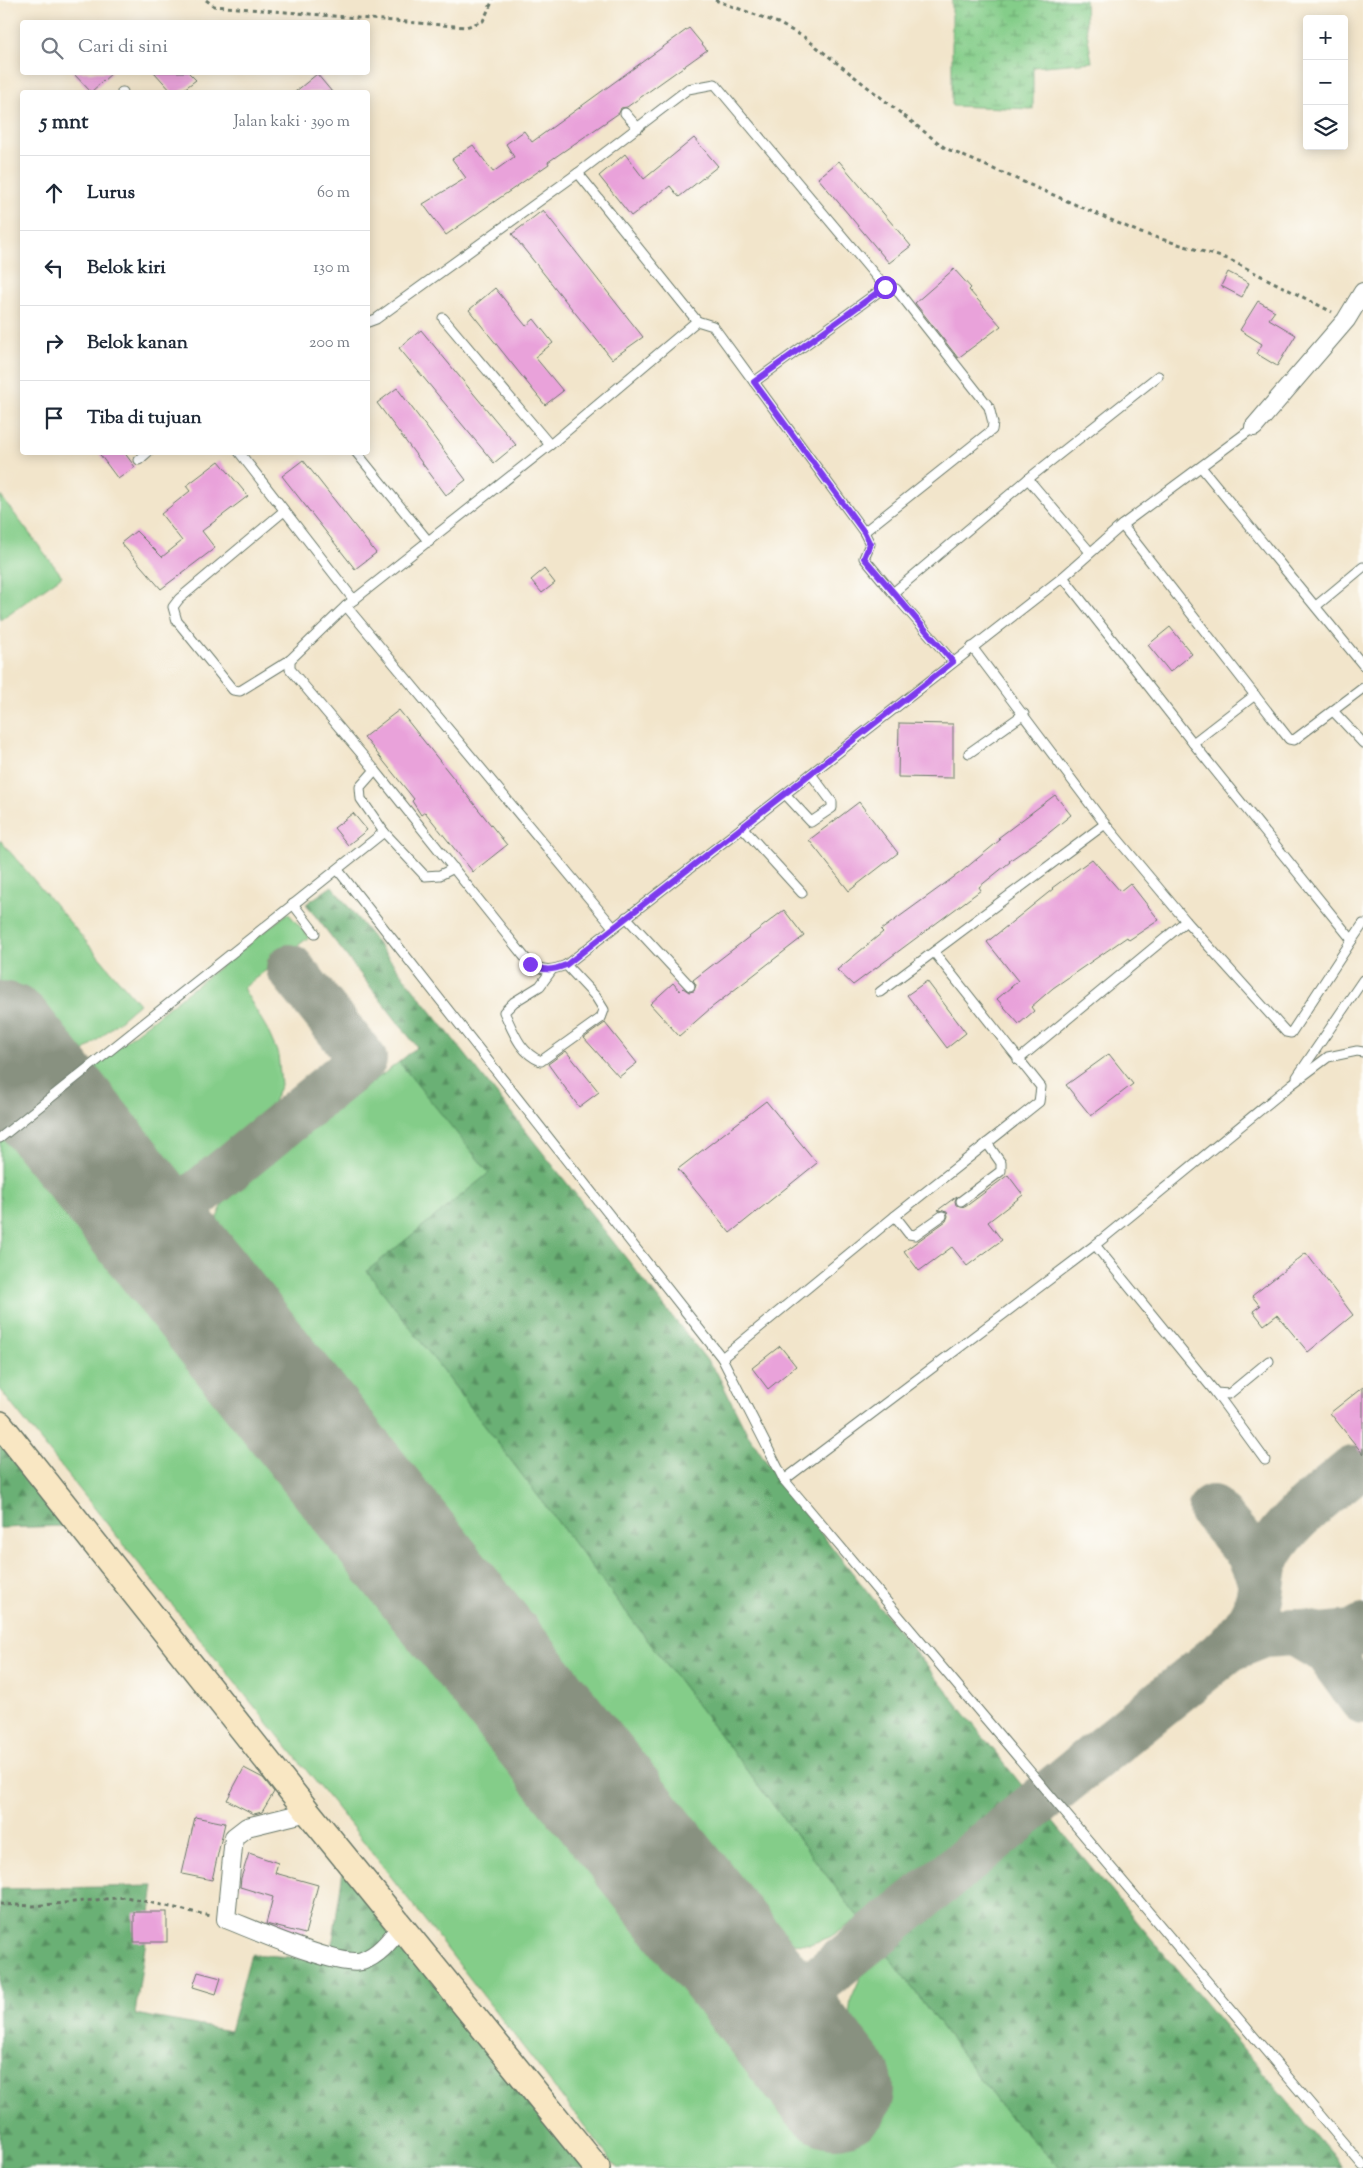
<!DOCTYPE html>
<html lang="id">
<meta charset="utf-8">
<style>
body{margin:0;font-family:"Sorts Mill Goudy",serif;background:#f6f6f7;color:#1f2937}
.controls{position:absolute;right:15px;top:15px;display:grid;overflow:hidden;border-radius:5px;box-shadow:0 2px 12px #0003}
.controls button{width:45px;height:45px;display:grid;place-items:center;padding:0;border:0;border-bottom:1px solid #e0e1e3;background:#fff;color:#1f2937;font:25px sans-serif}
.stop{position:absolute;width:15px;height:15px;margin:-11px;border:4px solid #7c3aed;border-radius:50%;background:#fff}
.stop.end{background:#7c3aed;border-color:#fff;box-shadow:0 1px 5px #0008}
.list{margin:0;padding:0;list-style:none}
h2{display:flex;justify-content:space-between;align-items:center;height:65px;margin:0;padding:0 20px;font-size:21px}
h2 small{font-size:16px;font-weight:400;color:#747a83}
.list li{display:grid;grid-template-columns:32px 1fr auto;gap:15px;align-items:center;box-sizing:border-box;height:75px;padding:0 20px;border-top:1px solid #e0e1e3}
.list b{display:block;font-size:19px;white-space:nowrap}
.list em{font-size:16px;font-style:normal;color:#747a83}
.icon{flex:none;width:28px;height:28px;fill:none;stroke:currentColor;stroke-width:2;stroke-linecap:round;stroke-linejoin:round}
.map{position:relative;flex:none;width:1363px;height:2168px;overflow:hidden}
.search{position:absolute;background:#fff;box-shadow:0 2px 12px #0003;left:20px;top:20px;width:350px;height:55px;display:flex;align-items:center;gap:12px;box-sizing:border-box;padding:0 18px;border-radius:5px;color:#747a83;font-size:19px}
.panel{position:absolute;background:#fff;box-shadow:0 2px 12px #0003;left:20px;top:90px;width:350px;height:365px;border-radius:5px}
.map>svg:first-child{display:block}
.grass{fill:#84cd89;stroke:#52855e}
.forest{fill:url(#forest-firs);stroke:#457654}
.wetland{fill:url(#wetland-marsh);stroke:#52855e}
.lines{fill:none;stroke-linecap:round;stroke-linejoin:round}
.taxiway{stroke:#889180;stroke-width:48}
.runway{stroke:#889180;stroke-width:118}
.building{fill:#e9a2da}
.lane-casing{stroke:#697869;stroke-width:11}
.street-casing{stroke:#697869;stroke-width:20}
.secondary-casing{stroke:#697869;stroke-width:28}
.path{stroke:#697869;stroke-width:3;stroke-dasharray:4 4;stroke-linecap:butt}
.lane{stroke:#fff;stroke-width:9}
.street{stroke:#fff;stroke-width:18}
.secondary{stroke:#f9e7c3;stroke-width:25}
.route{stroke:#7c3aed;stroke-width:6}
</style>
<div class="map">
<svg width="1363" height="2168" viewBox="0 0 1363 2168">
<defs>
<pattern id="forest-firs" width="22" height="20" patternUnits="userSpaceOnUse" patternTransform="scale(1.25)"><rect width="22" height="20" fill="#6bb075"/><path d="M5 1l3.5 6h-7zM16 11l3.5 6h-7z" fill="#579061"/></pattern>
<pattern id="wetland-marsh" width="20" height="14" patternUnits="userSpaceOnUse" patternTransform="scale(1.25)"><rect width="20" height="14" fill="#84cd89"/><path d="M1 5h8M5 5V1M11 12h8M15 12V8" fill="none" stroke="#6ba871"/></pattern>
</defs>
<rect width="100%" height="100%" fill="#fdfcf7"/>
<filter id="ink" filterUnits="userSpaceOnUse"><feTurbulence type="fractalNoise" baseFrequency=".02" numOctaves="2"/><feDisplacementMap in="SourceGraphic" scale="10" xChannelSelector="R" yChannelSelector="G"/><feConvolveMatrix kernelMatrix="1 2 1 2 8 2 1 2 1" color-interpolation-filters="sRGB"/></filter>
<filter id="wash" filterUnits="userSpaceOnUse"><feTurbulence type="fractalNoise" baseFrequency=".0096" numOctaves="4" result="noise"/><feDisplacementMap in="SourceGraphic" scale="20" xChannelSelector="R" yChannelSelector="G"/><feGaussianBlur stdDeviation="1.12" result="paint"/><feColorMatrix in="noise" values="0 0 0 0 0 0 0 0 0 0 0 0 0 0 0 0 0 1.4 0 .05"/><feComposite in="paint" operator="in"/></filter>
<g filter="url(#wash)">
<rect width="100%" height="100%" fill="#f2e5cb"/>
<!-- grass -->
<g class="grass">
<path d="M0,495L62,576L0,620Z"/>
<path d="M0,840L139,1004L57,1075L0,1005Z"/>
<path d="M288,913L309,937L243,988L267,1029L278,1054L281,1085L263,1122L226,1153L202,1167L184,1177L169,1179L153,1175L127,1164L66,1088Z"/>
<path d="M399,1062L490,1173L367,1271L859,1918L830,1937L810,1944L792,1943L768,1934L736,1897L691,1878L214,1272L210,1244L215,1222L228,1193Z"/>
<path d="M0,1076L658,1902L670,1948L798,2118L872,2060L852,2035L849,2015L851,1999L861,1976L887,1954L1005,2112L1060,2168H617L350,1824L176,1610L0,1390Z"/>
</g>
<!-- forest -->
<g class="forest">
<path d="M332,886L717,1373L746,1431L777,1478L1024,1788L859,1918L367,1271L489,1173L399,1062L417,1047L306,904Z"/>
<path d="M0,1443L68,1526L0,1528Z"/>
<path d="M1053,1821L1343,2168H1060L1005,2112L887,1954Z"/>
<path d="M343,1871L585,2168H0V1889L154,1886L135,2014L230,2031L251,1954L330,1960Z"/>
</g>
<!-- wetland -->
<path class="wetland" d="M952,0H1085L1086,26L1092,62L1033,67V109L952,106Z"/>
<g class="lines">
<!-- taxiway -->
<g class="taxiway">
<path d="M153,1231L363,1059L290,968"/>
<path d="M1212,1509L1249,1552L1261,1579"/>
<path d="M1295,1632L1327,1651L1363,1700"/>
<path d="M1229,1648L1264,1634L1295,1632L1322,1637L1352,1634L1363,1628"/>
<path d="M776,2015L1229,1648C1242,1633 1254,1619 1259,1599C1263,1583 1261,1566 1270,1551C1290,1518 1324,1495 1353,1470"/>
</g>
<!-- runway -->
<path class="runway" d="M0,1040L835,2089"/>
</g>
<g id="blocks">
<!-- building -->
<g class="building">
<path d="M689,28L707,50L627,107L621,108L619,113L548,162L549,164L446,235L423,204L466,178L452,159L473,145L493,172L514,157L506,144L524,131L532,142Z"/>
<path d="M72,72H113L91,92Z"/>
<path d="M154,72H188L196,80L180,92H172Z"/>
<path d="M317,74L332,92H295Z"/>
<path d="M694,138L718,166L679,197L670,186L631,216L599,176L625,154L644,179Z"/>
<path d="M839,161L911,246L889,263L818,178Z"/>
<path d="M543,210L643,337L612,359L512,234Z"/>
<path d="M954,269L971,288L969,290L1001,326L958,358L915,303Z"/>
<path d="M1228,272L1249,283L1242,297L1221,286Z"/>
<path d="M495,288L526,326L534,319L553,343L535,357L563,391L545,405L469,310Z"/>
<path d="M1258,301L1275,311L1269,319L1296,335L1277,366L1257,354L1262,344L1240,330Z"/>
<path d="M421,330L516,445L494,463L399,348Z"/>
<path d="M397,388L466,480L446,495L377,403Z"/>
<path d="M98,452H124L135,467L118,479Z"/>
<path d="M303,460L376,553L355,569L282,476Z"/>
<path d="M219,461L248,496L202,531L215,548L161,589L121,543L136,531L162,557L182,541L161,514L190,491L186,486Z"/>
<path d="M544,569L555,583L542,593L531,580Z"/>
<path d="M1170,627L1192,654L1170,672L1148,645Z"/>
<path d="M399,710L507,845L473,872L425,812L421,815L412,801L414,799L364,737Z"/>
<path d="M899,723L953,724V778L898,777Z"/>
<path d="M1055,795L1071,815L1045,836L1009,861L1010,862L979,887L981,890L853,985L837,970L883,932L881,930L961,872L1000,840L998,838Z"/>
<path d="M859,802L898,853L849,891L809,840Z"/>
<path d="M353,813L367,830L348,845L334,828Z"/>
<path d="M1092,859L1120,891L1130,883L1159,920L1129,940L1127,937L1053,988L1031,1007L1034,1011L1019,1024L997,999L1018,981L987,942L1053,889L1052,888Z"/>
<path d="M784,910L804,936L711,1008L679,1036L650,1004L673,983L680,991L683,988L689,992L694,991L696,985L693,980Z"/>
<path d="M927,981L966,1033L947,1048L907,995Z"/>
<path d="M605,1023L637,1063L619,1077L584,1038Z"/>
<path d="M566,1051L599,1092L579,1107L548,1064Z"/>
<path d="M1109,1054L1133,1084L1091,1116L1066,1085Z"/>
<path d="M766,1101L817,1163L730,1233L678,1169Z"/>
<path d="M1008,1175L1023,1195L988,1222L1002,1240L967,1266L952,1247L919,1271L904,1251L946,1221L948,1216L947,1212L938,1210L957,1196L955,1201L956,1205L965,1207Z"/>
<path d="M1306,1253L1353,1315L1308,1352L1277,1315L1264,1325L1253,1311L1260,1306L1252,1296Z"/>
<path d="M780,1346L796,1366L768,1389L752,1368Z"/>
<path d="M1363,1387V1454L1330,1413Z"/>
<path d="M244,1768L263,1778L274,1792L262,1812L254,1814L227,1800Z"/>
<path d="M195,1817L225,1823L212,1880L182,1874Z"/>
<path d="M249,1853L278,1863L275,1873L318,1885L305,1934L266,1924L273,1897L240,1887L241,1878Z"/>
<rect x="134" y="1912" width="33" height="30"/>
<path d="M198,1972L221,1978L216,1994L193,1987Z"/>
</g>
</g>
</g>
<g filter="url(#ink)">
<use href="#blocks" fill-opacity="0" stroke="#697869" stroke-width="1"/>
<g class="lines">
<!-- lane casing -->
<g class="lane-casing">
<g id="lane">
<path d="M122,92H123"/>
<path d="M625,113L638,128"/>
<path d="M578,173L697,321"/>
<path d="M443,318L550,445"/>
<path d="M368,322L376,319L578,173L688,89L715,84L885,287"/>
<path d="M754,382L885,287L896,289L989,407L993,423L992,430L864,532"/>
<path d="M239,452L354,600"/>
<path d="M356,452L429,542"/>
<path d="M139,460L148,452"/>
<path d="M1201,467L1363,665"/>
<path d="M1028,479L1090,552"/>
<path d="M284,511L179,599L173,607L177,621L233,690L240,691L290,660"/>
<path d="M1122,525L1289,739L1294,740L1363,688"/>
<path d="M893,593L864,558L870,544L864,532L713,326L697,321L550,445L346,606L290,660V669L375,770L530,964C544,971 551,971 566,965L1063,577L1122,525L1254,427"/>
<path d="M346,606L613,927"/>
<path d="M1316,606L1363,567"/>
<path d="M972,647L1105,824L1186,921L1286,1032L1291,1033L1352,940L1193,743L1063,577"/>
<path d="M953,662L893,593L1028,479L1158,376"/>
<path d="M1334,712L1363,743"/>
<path d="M1193,743L1255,695"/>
<path d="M969,753L1024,714"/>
<path d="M375,770L360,787L361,799L384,832L425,876L440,875L454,868"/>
<path d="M786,795L811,822L832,808V802L811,774"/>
<path d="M742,827L802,893"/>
<path d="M338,870L722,1358L784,1480L1363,2166"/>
<path d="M293,904L315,933"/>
<path d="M626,917L690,986"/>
<path d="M1352,940L1363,924"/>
<path d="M551,971L540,986L514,1002L504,1012C513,1031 520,1053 541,1061L601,1018L604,1010L596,997L566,965"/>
<path d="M880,992L1105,824"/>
<path d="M1018,1060L1186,921"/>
<path d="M1297,1077L1363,980"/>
<path d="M0,1138L384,832"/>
<path d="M961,1201L1001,1171V1163L987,1143"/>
<path d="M895,1216L909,1234L915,1235L942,1216"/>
<path d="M1095,1245L1216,1393L1229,1394L1269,1361"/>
<path d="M722,1358L895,1216L1039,1102L1041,1087L934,952"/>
<path d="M1216,1393L1265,1460"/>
<path d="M784,1480L1095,1245L1292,1084L1328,1057L1357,1051L1363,1052"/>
</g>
</g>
<!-- street casing -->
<g class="street-casing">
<g id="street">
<path d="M1254,427L1346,320L1363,292"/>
<path d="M308,1812L247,1827L234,1837L226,1919C252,1929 339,1968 362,1961C380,1955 391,1939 402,1925"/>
</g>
</g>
<!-- secondary casing -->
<g class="secondary-casing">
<path id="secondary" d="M0,1424L308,1812L597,2168"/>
</g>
<!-- path -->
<g class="path">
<path d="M206,0L214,6L466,27L483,21L493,0"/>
<path d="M715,0L778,23L804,37L945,148L1141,233L1228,259L1332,312"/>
<path d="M0,1904L33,1906L126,1897L211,1916"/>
</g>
<!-- lane -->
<use href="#lane" class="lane"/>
<!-- street -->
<use href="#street" class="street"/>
<!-- secondary -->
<use href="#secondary" class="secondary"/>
</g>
</g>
<g class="lines" filter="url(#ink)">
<!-- route -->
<path class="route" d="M530,964C544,971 551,971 566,965L953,662L864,558L870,544L864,532L754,382L885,287"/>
</g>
</svg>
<div class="controls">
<button>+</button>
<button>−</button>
<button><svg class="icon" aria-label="layers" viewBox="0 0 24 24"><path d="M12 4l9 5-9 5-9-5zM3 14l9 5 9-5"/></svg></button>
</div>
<div class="stop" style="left:885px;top:287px"></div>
<div class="stop end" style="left:530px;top:964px"></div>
<div class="search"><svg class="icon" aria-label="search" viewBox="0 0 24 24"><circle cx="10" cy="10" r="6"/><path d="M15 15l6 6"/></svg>Cari di sini</div>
<section class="panel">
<h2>5 mnt<small>Jalan kaki · 390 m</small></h2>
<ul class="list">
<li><svg class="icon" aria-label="ahead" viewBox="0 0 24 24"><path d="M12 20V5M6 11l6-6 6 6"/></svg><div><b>Lurus</b></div><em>60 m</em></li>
<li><svg class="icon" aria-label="left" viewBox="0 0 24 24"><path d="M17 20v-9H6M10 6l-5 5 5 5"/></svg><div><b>Belok kiri</b></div><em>130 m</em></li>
<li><svg class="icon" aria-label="right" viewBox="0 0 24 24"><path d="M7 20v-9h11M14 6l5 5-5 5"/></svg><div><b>Belok kanan</b></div><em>200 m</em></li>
<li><svg class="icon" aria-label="arrive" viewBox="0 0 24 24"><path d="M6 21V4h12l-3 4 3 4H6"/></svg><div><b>Tiba di tujuan</b></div></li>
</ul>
</section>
</div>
